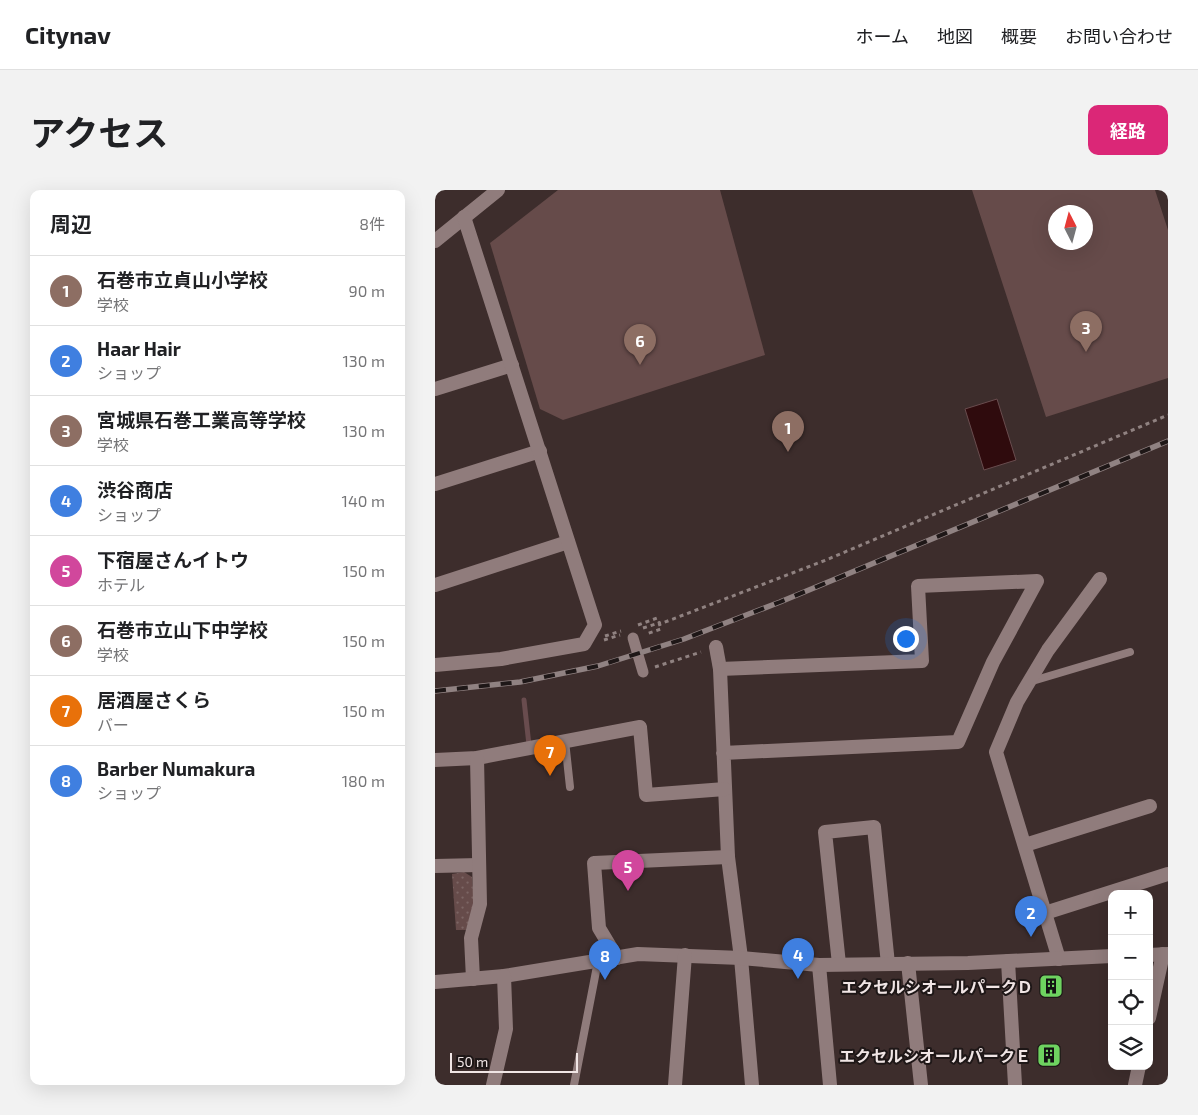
<!DOCTYPE html>
<html lang="ja">
<meta charset="utf-8">
<style>
body{margin:0;font-family:"Exo 2","Noto Sans JP",sans-serif;background:#f2f2f2;color:#202124}
.controls{position:absolute;right:15px;bottom:15px;display:grid;overflow:hidden;border-radius:10px;box-shadow:0 5px 20px #0002}
.controls button{width:45px;height:45px;display:grid;place-items:center;padding:0;border:0;border-bottom:1px solid #e0e0e0;background:#fff;color:#202124;font:25px sans-serif}
.compass{position:absolute;left:613px;top:15px;width:45px;height:45px;border-radius:50%;background:#fff;box-shadow:0 5px 20px #0002;rotate:354deg}
.scale{position:absolute;left:15px;bottom:12px;width:128px;box-sizing:border-box;padding-left:5px;border:2px solid #f0e5e5;border-top:0;font-size:14px;line-height:18px;white-space:nowrap;color:#f0e5e5;-webkit-text-stroke:4px #1e1717;paint-order:stroke}
.you{position:absolute;left:470px;top:448px;width:18px;height:18px;margin:-12px;border:4px solid #fff;border-radius:50%;background:#1a73e8;box-shadow:0 0 0 8px #1a73e833}
.badge{display:grid;place-items:center;width:32px;height:32px;border-radius:50%;background:#db2777;color:#fff;font-size:16px;font-weight:700}
.pin{position:absolute;translate:-50% -41px;filter:drop-shadow(0 1px 2px #0008)}
.pin::after{content:'';position:absolute;top:26px;width:18px;height:15px;background:inherit;clip-path:polygon(0 0,100% 0,50% 100%)}
.list{margin:0;padding:0;list-style:none}
h2{display:flex;justify-content:space-between;align-items:center;height:65px;margin:0;padding:0 20px;font-size:21px}
h2 small{font-size:16px;font-weight:400;color:#757577}
.list li{display:grid;grid-template-columns:32px 1fr auto;gap:15px;align-items:center;box-sizing:border-box;height:70px;padding:0 20px;border-top:1px solid #e0e0e0}
.list b{display:block;font-size:19px;white-space:nowrap}
.list p{margin:0;font-size:16px;white-space:nowrap;color:#757577}
.list em{font-size:16px;font-style:normal;color:#757577}
.icon{flex:none;width:28px;height:28px;fill:none;stroke:currentColor;stroke-width:2;stroke-linecap:round;stroke-linejoin:round}
.map{position:relative;flex:none;width:733px;height:895px;overflow:hidden;border-radius:10px}
header{display:flex;align-items:center;gap:30px;box-sizing:border-box;height:70px;padding:0 25px;background:#fff;border-bottom:1px solid #e0e0e0}
header strong{font-size:24px}
nav{display:flex;gap:28px;margin-inline-start:auto;font-size:18px}
.intro{display:flex;align-items:center;justify-content:space-between;box-sizing:border-box;height:120px;padding:0 30px}
h1{margin:0;font-size:35px}
.button{padding:12px 22px;border-radius:10px;background:#db2777;color:#fff;font-size:18px;font-weight:700}
main{display:flex;gap:30px;padding:0 30px}
aside{flex:1;background:#fff;border-radius:10px;box-shadow:0 5px 20px #0002}
.map>svg:first-child{display:block}
.grass{fill:url(#grass-dots)}
.pitch{fill:#664b4a;fill-rule:evenodd}
.water{fill:#2f0b0d;stroke:#694c4e}
.lines{fill:none;stroke-linecap:round;stroke-linejoin:round}
.stream{stroke:#694c4e;stroke-width:5}
.path{stroke:#908281;stroke-width:3;stroke-dasharray:4 4;stroke-linecap:butt}
.service{stroke:#907c7c;stroke-width:8}
.pedestrian{stroke:#907c7c;stroke-width:11}
.minor{stroke:#907c7c;stroke-width:14}
.rail-casing{stroke:#908282;stroke-width:5.5}
.rail{stroke:#1e1717;stroke-width:4;stroke-dasharray:11;stroke-linecap:butt}
.labels{text-anchor:middle;dominant-baseline:central;stroke-width:4;stroke-linejoin:round;paint-order:stroke}
.poi-label{font-size:16px;font-weight:bold;fill:#f0e5e5;stroke:#1e1717;text-anchor:end}
</style>
<header>
<strong>Citynav</strong>
<nav><a>ホーム</a><a>地図</a><a>概要</a><a>お問い合わせ</a></nav>
</header>
<div class="intro"><h1>アクセス</h1><a class="button">経路</a></div>
<main>
<aside>
<h2>周辺<small>8件</small></h2>
<ul class="list">
<li><span class="badge" style="background:#8d6e63">1</span><div><b>石巻市立貞山小学校</b><p>学校</p></div><em>90 m</em></li>
<li><span class="badge" style="background:#3f7fe0">2</span><div><b>Haar Hair</b><p>ショップ</p></div><em>130 m</em></li>
<li><span class="badge" style="background:#8d6e63">3</span><div><b>宮城県石巻工業高等学校</b><p>学校</p></div><em>130 m</em></li>
<li><span class="badge" style="background:#3f7fe0">4</span><div><b>渋谷商店</b><p>ショップ</p></div><em>140 m</em></li>
<li><span class="badge" style="background:#d1479c">5</span><div><b>下宿屋さんイトウ</b><p>ホテル</p></div><em>150 m</em></li>
<li><span class="badge" style="background:#8d6e63">6</span><div><b>石巻市立山下中学校</b><p>学校</p></div><em>150 m</em></li>
<li><span class="badge" style="background:#e8710a">7</span><div><b>居酒屋さくら</b><p>バー</p></div><em>150 m</em></li>
<li><span class="badge" style="background:#3f7fe0">8</span><div><b>Barber Numakura</b><p>ショップ</p></div><em>180 m</em></li>
</ul>
</aside>
<div class="map">
<svg width="733" height="895" viewBox="0 0 733 895">
<defs>
<pattern id="grass-dots" width="8" height="8" patternUnits="userSpaceOnUse" patternTransform="scale(1.25)"><rect width="8" height="8" fill="#664b4a"/><path d="M2 2h.1M6 6h.1" fill="none" stroke="#7c6564" stroke-width="1.8" stroke-linecap="round"/></pattern>
</defs>
<rect width="100%" height="100%" fill="#3d2d2c"/>
<!-- grass -->
<path class="grass" d="M29,682L37,687L39,714L31,740H21L17,684Z"/>
<!-- pitch -->
<g class="pitch">
<path d="M123,0H285L330,165L128,230L105,219L55,53Z"/>
<path d="M537,0H720L733,40V188L611,227ZM620,22H650V52H620Z"/>
</g>
<!-- water -->
<path class="water" d="M562,209L581,270L549,280L530,219Z"/>
<g class="lines">
<!-- stream -->
<path class="stream" d="M89,510L94,555"/>
<!-- path -->
<g class="path">
<path d="M203,435L222,428L225,434L391,370L733,225"/>
<path d="M208,438L224,433L226,439L211,444"/>
<path d="M170,446L186,441"/>
<path d="M169,450L185,445"/>
<path d="M220,477L266,462"/>
</g>
<!-- service -->
<g class="service">
<path d="M594,492L695,462"/>
<path d="M130,551L135,597"/>
<path d="M139,895L163,771"/>
</g>
<!-- pedestrian -->
<path class="pedestrian" d="M198,448L208,482"/>
<!-- minor -->
<g class="minor">
<path d="M0,51L63,0"/>
<path d="M0,199L77,175"/>
<path d="M0,294L105,261"/>
<path d="M0,395L133,352"/>
<path d="M281,457L285,479"/>
<path d="M0,475L66,469L149,454L160,435L29,27"/>
<path d="M288,563L523,552L558,472L602,391L483,396L487,471L285,479L293,667L306,768L317,895"/>
<path d="M0,570L42,568L205,537L211,605L290,599"/>
<path d="M590,655L715,616"/>
<path d="M0,676L44,675"/>
<path d="M610,723L733,684"/>
<path d="M714,765L733,764"/>
<path d="M182,768L164,738L159,673L293,667"/>
<path d="M624,769L561,562L582,512L613,460L665,389"/>
<path d="M573,771L580,895"/>
<path d="M473,773L486,895"/>
<path d="M404,774L390,642L439,637L453,774"/>
<path d="M384,775L395,895"/>
<path d="M38,789L36,748L45,714L42,568"/>
<path d="M0,792L69,786L203,764L306,768L384,775L533,773L677,766"/>
<path d="M714,828L728,764"/>
<path d="M58,895L71,839L69,786"/>
<path d="M240,895L250,765"/>
<path d="M700,895L704,876"/>
</g>
<!-- rail casing -->
<g class="rail-casing">
<path id="rail" d="M0,501L85,492L163,476L249,449L345,412L733,251"/>
</g>
<!-- rail -->
<use href="#rail" class="rail"/>
</g>
<!-- icons -->
<defs>
<g id="building-square" transform="scale(1.25)"><rect x="-9" y="-9" width="18" height="18" rx="4" fill="#6ed360" stroke="#1e1717"/><path d="M-4-6H4V6H1V3H-1V6H-4ZM-2.5-4.3h1.7v1.8h-1.7ZM.8-4.3h1.7v1.8H.8ZM-2.5-1h1.7V.8h-1.7ZM.8-1h1.7V.8H.8Z" fill="#111"/></g>
</defs>
<g fill-rule="evenodd">
<use href="#building-square" x="616" y="796"/>
<use href="#building-square" x="614" y="865"/>
</g>
<g class="labels">
<!-- poi labels -->
<g class="poi-label">
<text x="598" y="796">エクセルシオールパークＤ</text>
<text x="596" y="865">エクセルシオールパークＥ</text>
</g>
</g>
</svg>
<div class="controls">
<button>+</button>
<button>−</button>
<button><svg class="icon" aria-label="locate" viewBox="0 0 24 24"><circle cx="12" cy="12" r="6"/><path d="M12 2v4M12 18v4M2 12h4M18 12h4"/></svg></button>
<button><svg class="icon" aria-label="layers" viewBox="0 0 24 24"><path d="M12 4l9 5-9 5-9-5zM3 14l9 5 9-5"/></svg></button>
</div>
<svg class="compass" viewBox="-18 -18 36 36"><path d="M0-13l5 13h-10z" fill="#e53935"/><path d="M0 13l5-13h-10z" fill="#757577"/></svg>
<div class="scale">50 m</div>
<div class="you"></div>
<div class="pin badge" style="left:353px;top:262px;background:#8d6e63">1</div>
<div class="pin badge" style="left:596px;top:747px;background:#3f7fe0">2</div>
<div class="pin badge" style="left:651px;top:162px;background:#8d6e63">3</div>
<div class="pin badge" style="left:363px;top:789px;background:#3f7fe0">4</div>
<div class="pin badge" style="left:193px;top:701px;background:#d1479c">5</div>
<div class="pin badge" style="left:205px;top:175px;background:#8d6e63">6</div>
<div class="pin badge" style="left:115px;top:586px;background:#e8710a">7</div>
<div class="pin badge" style="left:170px;top:790px;background:#3f7fe0">8</div>
</div>
</main>
